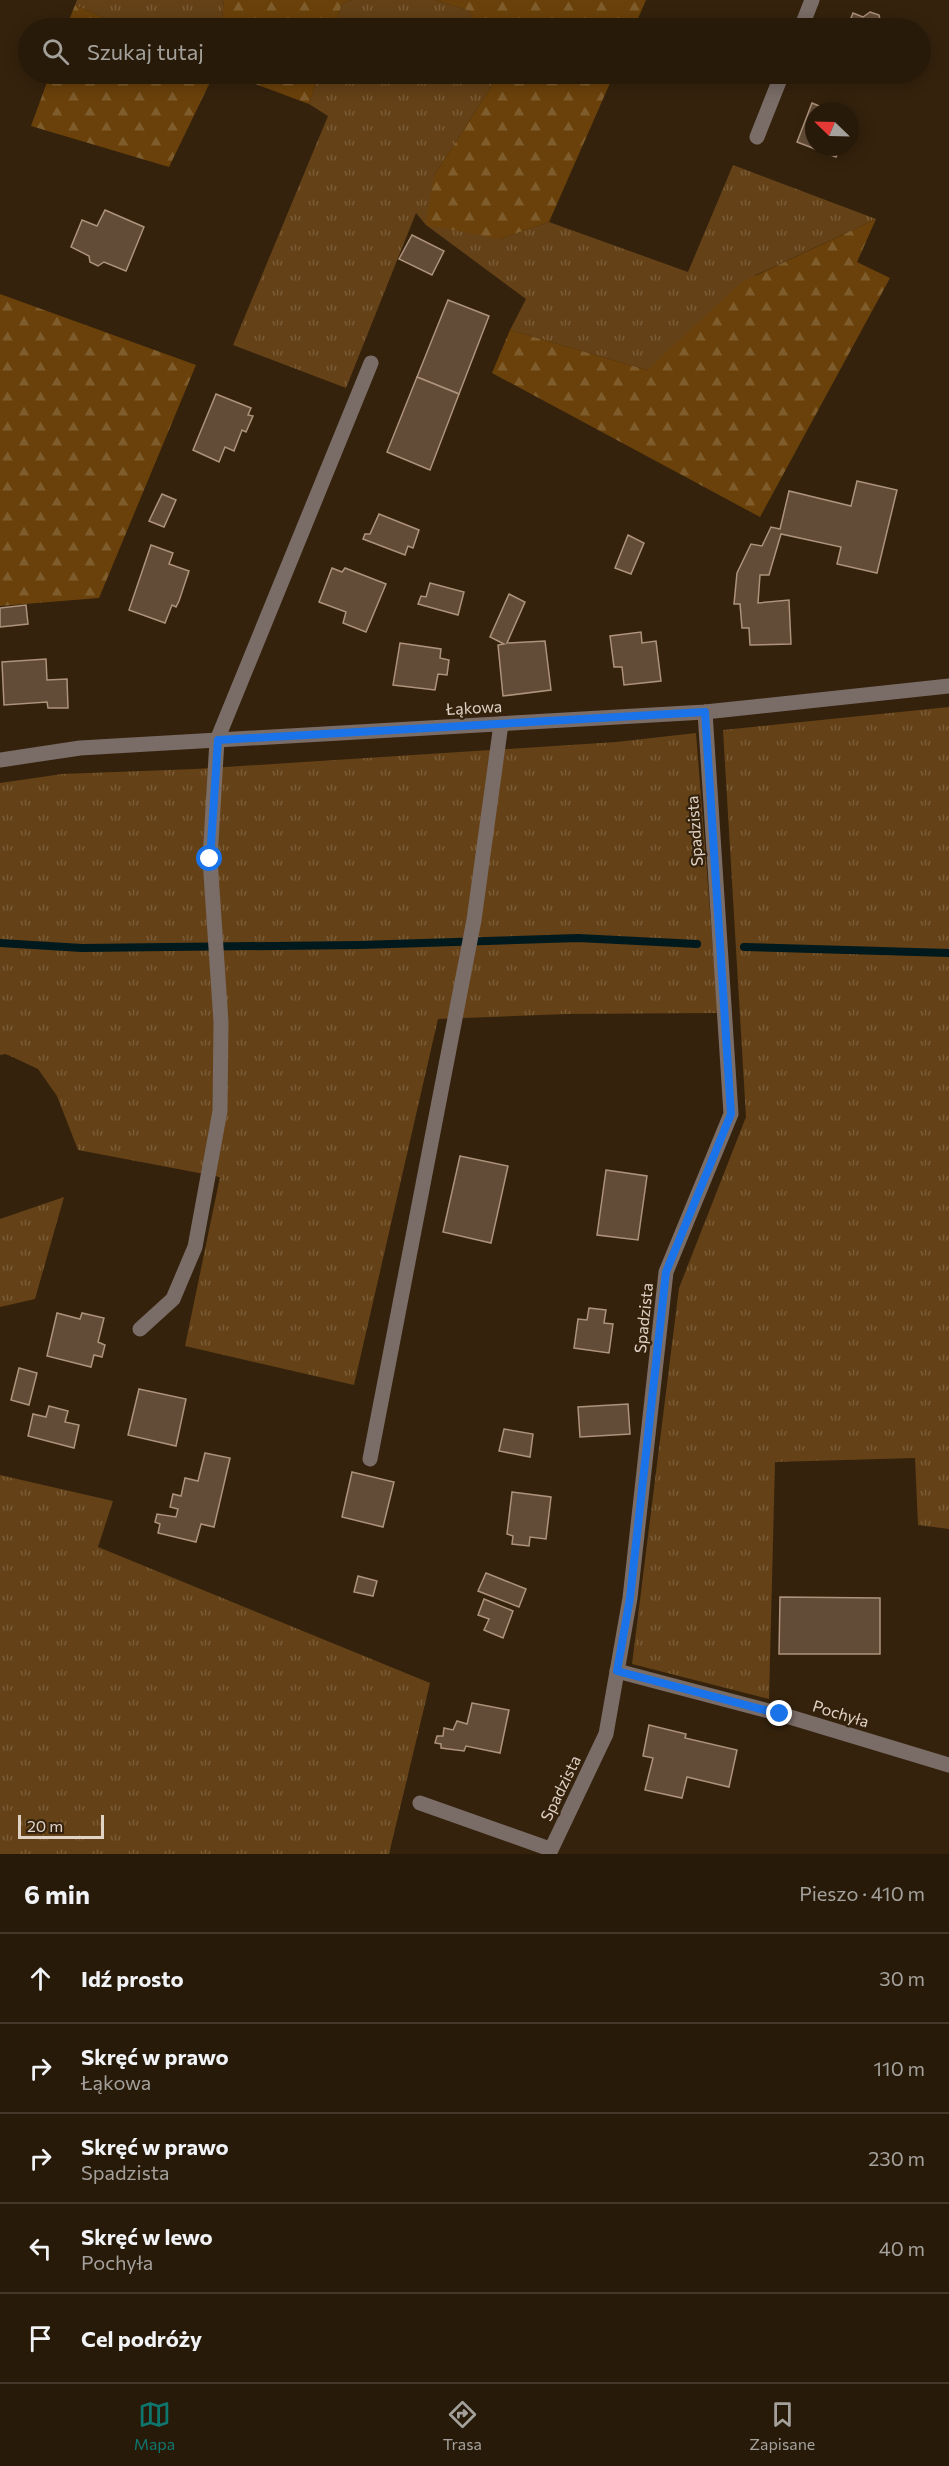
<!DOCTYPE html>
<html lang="pl">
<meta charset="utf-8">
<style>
body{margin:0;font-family:Commissioner,sans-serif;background:#2f2312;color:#f1f3f6}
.compass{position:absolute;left:805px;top:102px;width:54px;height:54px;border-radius:50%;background:#271a09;box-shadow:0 3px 15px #0003;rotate:293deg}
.scale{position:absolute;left:18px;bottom:15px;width:86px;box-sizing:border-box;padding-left:6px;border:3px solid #e0d3c6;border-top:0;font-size:16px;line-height:21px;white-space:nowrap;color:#e0d3c6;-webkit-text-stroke:4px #34220c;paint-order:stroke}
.stop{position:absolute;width:18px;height:18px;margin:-14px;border:4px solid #1a73e8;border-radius:50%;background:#fff}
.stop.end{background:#1a73e8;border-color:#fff;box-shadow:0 2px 6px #0008}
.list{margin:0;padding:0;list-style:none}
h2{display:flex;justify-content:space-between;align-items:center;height:78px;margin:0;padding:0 24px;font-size:26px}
h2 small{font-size:20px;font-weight:400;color:#a4a19c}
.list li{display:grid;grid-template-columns:39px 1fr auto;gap:18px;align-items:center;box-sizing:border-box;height:90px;padding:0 24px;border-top:2px solid #43382a}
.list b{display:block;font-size:22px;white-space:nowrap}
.list p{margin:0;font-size:20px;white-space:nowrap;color:#a4a19c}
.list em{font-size:20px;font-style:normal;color:#a4a19c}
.icon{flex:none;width:33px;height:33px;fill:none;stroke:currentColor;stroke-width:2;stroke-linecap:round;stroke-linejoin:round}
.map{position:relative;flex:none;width:949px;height:1854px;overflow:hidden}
.search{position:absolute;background:#271a09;box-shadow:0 3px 15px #0003;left:18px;right:18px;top:18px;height:66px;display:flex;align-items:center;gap:15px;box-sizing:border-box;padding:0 21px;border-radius:33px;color:#a4a19c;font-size:22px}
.sheet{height:528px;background:#271a09}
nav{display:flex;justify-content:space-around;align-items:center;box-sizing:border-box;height:84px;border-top:2px solid #43382a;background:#271a09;font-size:16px;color:#a4a19c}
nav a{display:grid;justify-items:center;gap:3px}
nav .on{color:#0f766e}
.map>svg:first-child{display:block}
.grass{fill:url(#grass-tufts)}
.forest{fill:url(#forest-firs)}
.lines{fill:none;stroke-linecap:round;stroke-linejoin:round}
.stream{stroke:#00191d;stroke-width:8}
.building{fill:#634c37;stroke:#ad927c;stroke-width:1.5}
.minor{stroke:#7a6c67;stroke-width:15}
.route{stroke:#1a73e8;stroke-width:8}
.labels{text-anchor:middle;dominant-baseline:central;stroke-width:4.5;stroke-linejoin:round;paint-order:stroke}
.street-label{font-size:16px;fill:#e0d3c6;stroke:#34220c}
</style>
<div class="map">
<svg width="949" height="1854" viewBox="0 0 949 1854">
<defs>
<pattern id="grass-tufts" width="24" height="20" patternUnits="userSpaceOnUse" patternTransform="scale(1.5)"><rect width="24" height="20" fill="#644117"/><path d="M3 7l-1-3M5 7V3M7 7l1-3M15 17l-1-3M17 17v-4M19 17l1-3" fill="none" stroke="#7a5c37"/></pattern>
<pattern id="forest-firs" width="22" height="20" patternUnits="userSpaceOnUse" patternTransform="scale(1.5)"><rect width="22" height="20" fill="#6a410a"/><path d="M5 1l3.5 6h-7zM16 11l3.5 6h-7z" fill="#7f5c2c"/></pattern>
</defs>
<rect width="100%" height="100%" fill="#34220c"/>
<!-- grass -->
<g class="grass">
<path d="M77,0H224L221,28H127L75,5Z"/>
<path d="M351,0H436L470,11L475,28H334L342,4Z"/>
<path d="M319,74H490L493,84L434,176L500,239L549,222L688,272L733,165L876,219L756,275L647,370L510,330L526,299L426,225L416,213L346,388L233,345L328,116L309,104Z"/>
<path d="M949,707V1529L918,1525L915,1458L775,1462L769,1699L632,1664L679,1288L746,1117L723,730Z"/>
<path d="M696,733L718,1013L567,1014L438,1019L354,1385L185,1346L220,1177L78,1150L57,1096L38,1069L6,1054L0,1055V783L62,774L195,769L616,742Z"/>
<path d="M64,1197L35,1299L0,1307V1219Z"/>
<path d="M0,1475L113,1501L98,1547L430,1683L389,1854H0Z"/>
</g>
<!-- forest -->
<g class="forest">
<path d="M224,0H351L342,4L334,28H221Z"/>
<path d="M436,0H646L634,28H475L470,11Z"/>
<path d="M75,5L127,28H66Z"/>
<path d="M50,74H214L169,167L31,126Z"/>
<path d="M229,74H319L309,104Z"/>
<path d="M490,74H614L549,222L500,239L426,225L434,176L493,84Z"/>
<path d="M876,219L857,262L890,278L760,517L492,373L510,330L647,370L742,282Z"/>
<path d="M0,294L196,365L99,598L0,606Z"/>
</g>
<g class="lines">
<!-- stream -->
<g class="stream">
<path d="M0,943L82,948L360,945L578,938L697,944"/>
<path d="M744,947L949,953"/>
</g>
</g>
<!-- building -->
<g class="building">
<path d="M870,12L879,15L881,24L891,28H847L853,13L863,17Z"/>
<path d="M812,103L831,111H814V147H840L836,157L797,142Z"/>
<path d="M105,210L144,227L126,271L104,262L98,266L90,262L89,256L71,247L82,220L97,226Z"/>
<path d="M412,235L444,251L432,275L399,259Z"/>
<path d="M448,300L489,316L459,394L417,377Z"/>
<path d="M417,377L459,394L430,470L387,452Z"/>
<path d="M216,394L251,408L248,415L253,416L246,432L242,430L234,451L225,447L219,462L193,450Z"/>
<path d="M857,481L897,490L877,573L837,564L841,547L781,534L769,575H760L758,603L789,600L791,644L750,645L749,628H742L740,604H734L737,573L751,544L762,546L771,527L780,529L789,491L851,506Z"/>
<path d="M162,494L176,500L164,527L149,521Z"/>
<path d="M379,514L419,530L413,548L408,546L405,555L363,539L365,534H370Z"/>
<path d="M628,535L644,543L631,574L615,568Z"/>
<path d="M151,545L173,553L169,564L189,571L179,601L176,607L172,605L165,623L129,610Z"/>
<path d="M332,568L342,572L345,568L386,584L366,632L343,623L346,612L319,602Z"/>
<path d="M430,583L464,592L458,615L418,604L421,596L426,597Z"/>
<path d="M509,594L525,602L507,643L545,641L551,690L503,696L498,645L504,644L490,637Z"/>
<path d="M26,605L28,624L0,627V608Z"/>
<path d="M641,632L642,643L656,641L661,681L624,685L622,667H614L610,636Z"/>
<path d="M400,643L441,649L440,658L449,660L447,675L438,674L435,690L393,685Z"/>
<path d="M46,659L47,680L67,679L68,708H48L47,702L4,705L2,662Z"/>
<path d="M460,1156L508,1166L491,1243L443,1232Z"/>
<path d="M606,1170L647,1176L638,1240L597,1235Z"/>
<path d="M589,1308L606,1310L604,1323L613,1324L609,1353L574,1348L578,1319L587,1320Z"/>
<path d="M57,1313L80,1319L82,1313L104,1318L98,1342L105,1345L102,1357L94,1355L91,1367L47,1356Z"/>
<path d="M19,1368L37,1373L29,1405L11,1400Z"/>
<path d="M139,1389L186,1399L176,1446L128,1435Z"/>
<path d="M628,1404L630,1434L580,1437L578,1407Z"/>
<path d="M49,1406L68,1411L65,1422L79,1425L74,1448L28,1436L33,1414L46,1417Z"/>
<path d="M504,1429L533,1434L530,1457L499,1451Z"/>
<path d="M205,1453L230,1458L214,1527L201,1524L196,1542L158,1533L160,1524L155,1522L157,1514L176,1517L178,1509L170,1507L173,1494L181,1496L185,1478L198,1481Z"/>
<path d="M352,1472L394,1482L383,1527L342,1517Z"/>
<path d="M512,1492L551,1497L546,1539L530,1537L529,1546L512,1544L513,1536L507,1534Z"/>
<path d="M486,1573L526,1589L519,1607L478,1591Z"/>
<path d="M358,1576L377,1581L373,1596L354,1592Z"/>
<path d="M780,1597L880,1598V1654H779Z"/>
<path d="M484,1599L513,1611L503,1638L484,1630L489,1619L478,1615Z"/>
<path d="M472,1703L509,1710L500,1753L466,1746L464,1751L441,1748V1744L435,1743L437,1736H443L444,1728L453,1730L457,1721L467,1724Z"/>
<path d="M649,1725L686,1734L685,1738L737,1750L729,1787L687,1777L682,1798L645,1790L653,1758L643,1756Z"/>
</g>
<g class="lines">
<!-- minor -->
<g class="minor">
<path d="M801,28L812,0"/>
<path d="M757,137L782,74"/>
<path d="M0,760L80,748L705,712L949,686"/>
<path d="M140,1329L173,1299L195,1247L220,1111L221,1022L210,859L217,740L371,363"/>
<path d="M370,1459L474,920L501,724"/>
<path d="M617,1671L780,1714L949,1765"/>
<path d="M420,1803L550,1849"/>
<path d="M549,1854L606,1734L630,1598L666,1272L731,1114L705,712"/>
</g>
</g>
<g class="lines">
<!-- route -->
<path class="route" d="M210,859L218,740L705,712L731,1114L666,1272L630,1598L617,1671L780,1714"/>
</g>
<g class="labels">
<!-- street labels -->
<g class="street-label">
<text transform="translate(474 707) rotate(-3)">Łąkowa</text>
<text transform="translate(694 831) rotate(-94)">Spadzista</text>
<text transform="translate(643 1318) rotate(-84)">Spadzista</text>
<text transform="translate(841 1713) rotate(17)">Pochyła</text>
<text transform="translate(560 1788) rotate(-64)">Spadzista</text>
</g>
</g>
</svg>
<svg class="compass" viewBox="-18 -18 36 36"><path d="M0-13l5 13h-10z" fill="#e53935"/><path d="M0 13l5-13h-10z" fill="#a4a19c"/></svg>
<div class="scale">20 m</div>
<div class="stop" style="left:210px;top:859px"></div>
<div class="stop end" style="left:780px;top:1714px"></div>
<div class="search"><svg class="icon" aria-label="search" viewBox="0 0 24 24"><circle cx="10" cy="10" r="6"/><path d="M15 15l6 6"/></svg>Szukaj tutaj</div>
</div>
<section class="sheet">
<h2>6 min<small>Pieszo · 410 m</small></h2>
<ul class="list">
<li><svg class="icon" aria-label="ahead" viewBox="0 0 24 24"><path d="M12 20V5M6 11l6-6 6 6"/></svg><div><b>Idź prosto</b></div><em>30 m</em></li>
<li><svg class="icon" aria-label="right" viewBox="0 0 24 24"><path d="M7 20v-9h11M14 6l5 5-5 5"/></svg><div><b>Skręć w prawo</b><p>Łąkowa</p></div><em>110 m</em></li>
<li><svg class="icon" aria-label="right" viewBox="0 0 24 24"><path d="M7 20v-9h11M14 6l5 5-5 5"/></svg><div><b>Skręć w prawo</b><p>Spadzista</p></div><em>230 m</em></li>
<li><svg class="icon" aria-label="left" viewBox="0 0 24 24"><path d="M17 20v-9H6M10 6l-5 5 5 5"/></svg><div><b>Skręć w lewo</b><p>Pochyła</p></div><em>40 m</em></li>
<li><svg class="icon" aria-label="arrive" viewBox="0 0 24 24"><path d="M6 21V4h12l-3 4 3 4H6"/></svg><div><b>Cel podróży</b></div></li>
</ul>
</section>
<nav>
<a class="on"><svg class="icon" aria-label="map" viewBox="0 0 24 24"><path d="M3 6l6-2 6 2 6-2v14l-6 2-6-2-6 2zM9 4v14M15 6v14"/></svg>Mapa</a>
<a><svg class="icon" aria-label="directions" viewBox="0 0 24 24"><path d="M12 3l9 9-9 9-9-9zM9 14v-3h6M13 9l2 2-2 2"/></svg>Trasa</a>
<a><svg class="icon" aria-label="saved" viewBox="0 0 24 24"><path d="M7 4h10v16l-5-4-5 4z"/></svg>Zapisane</a>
</nav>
